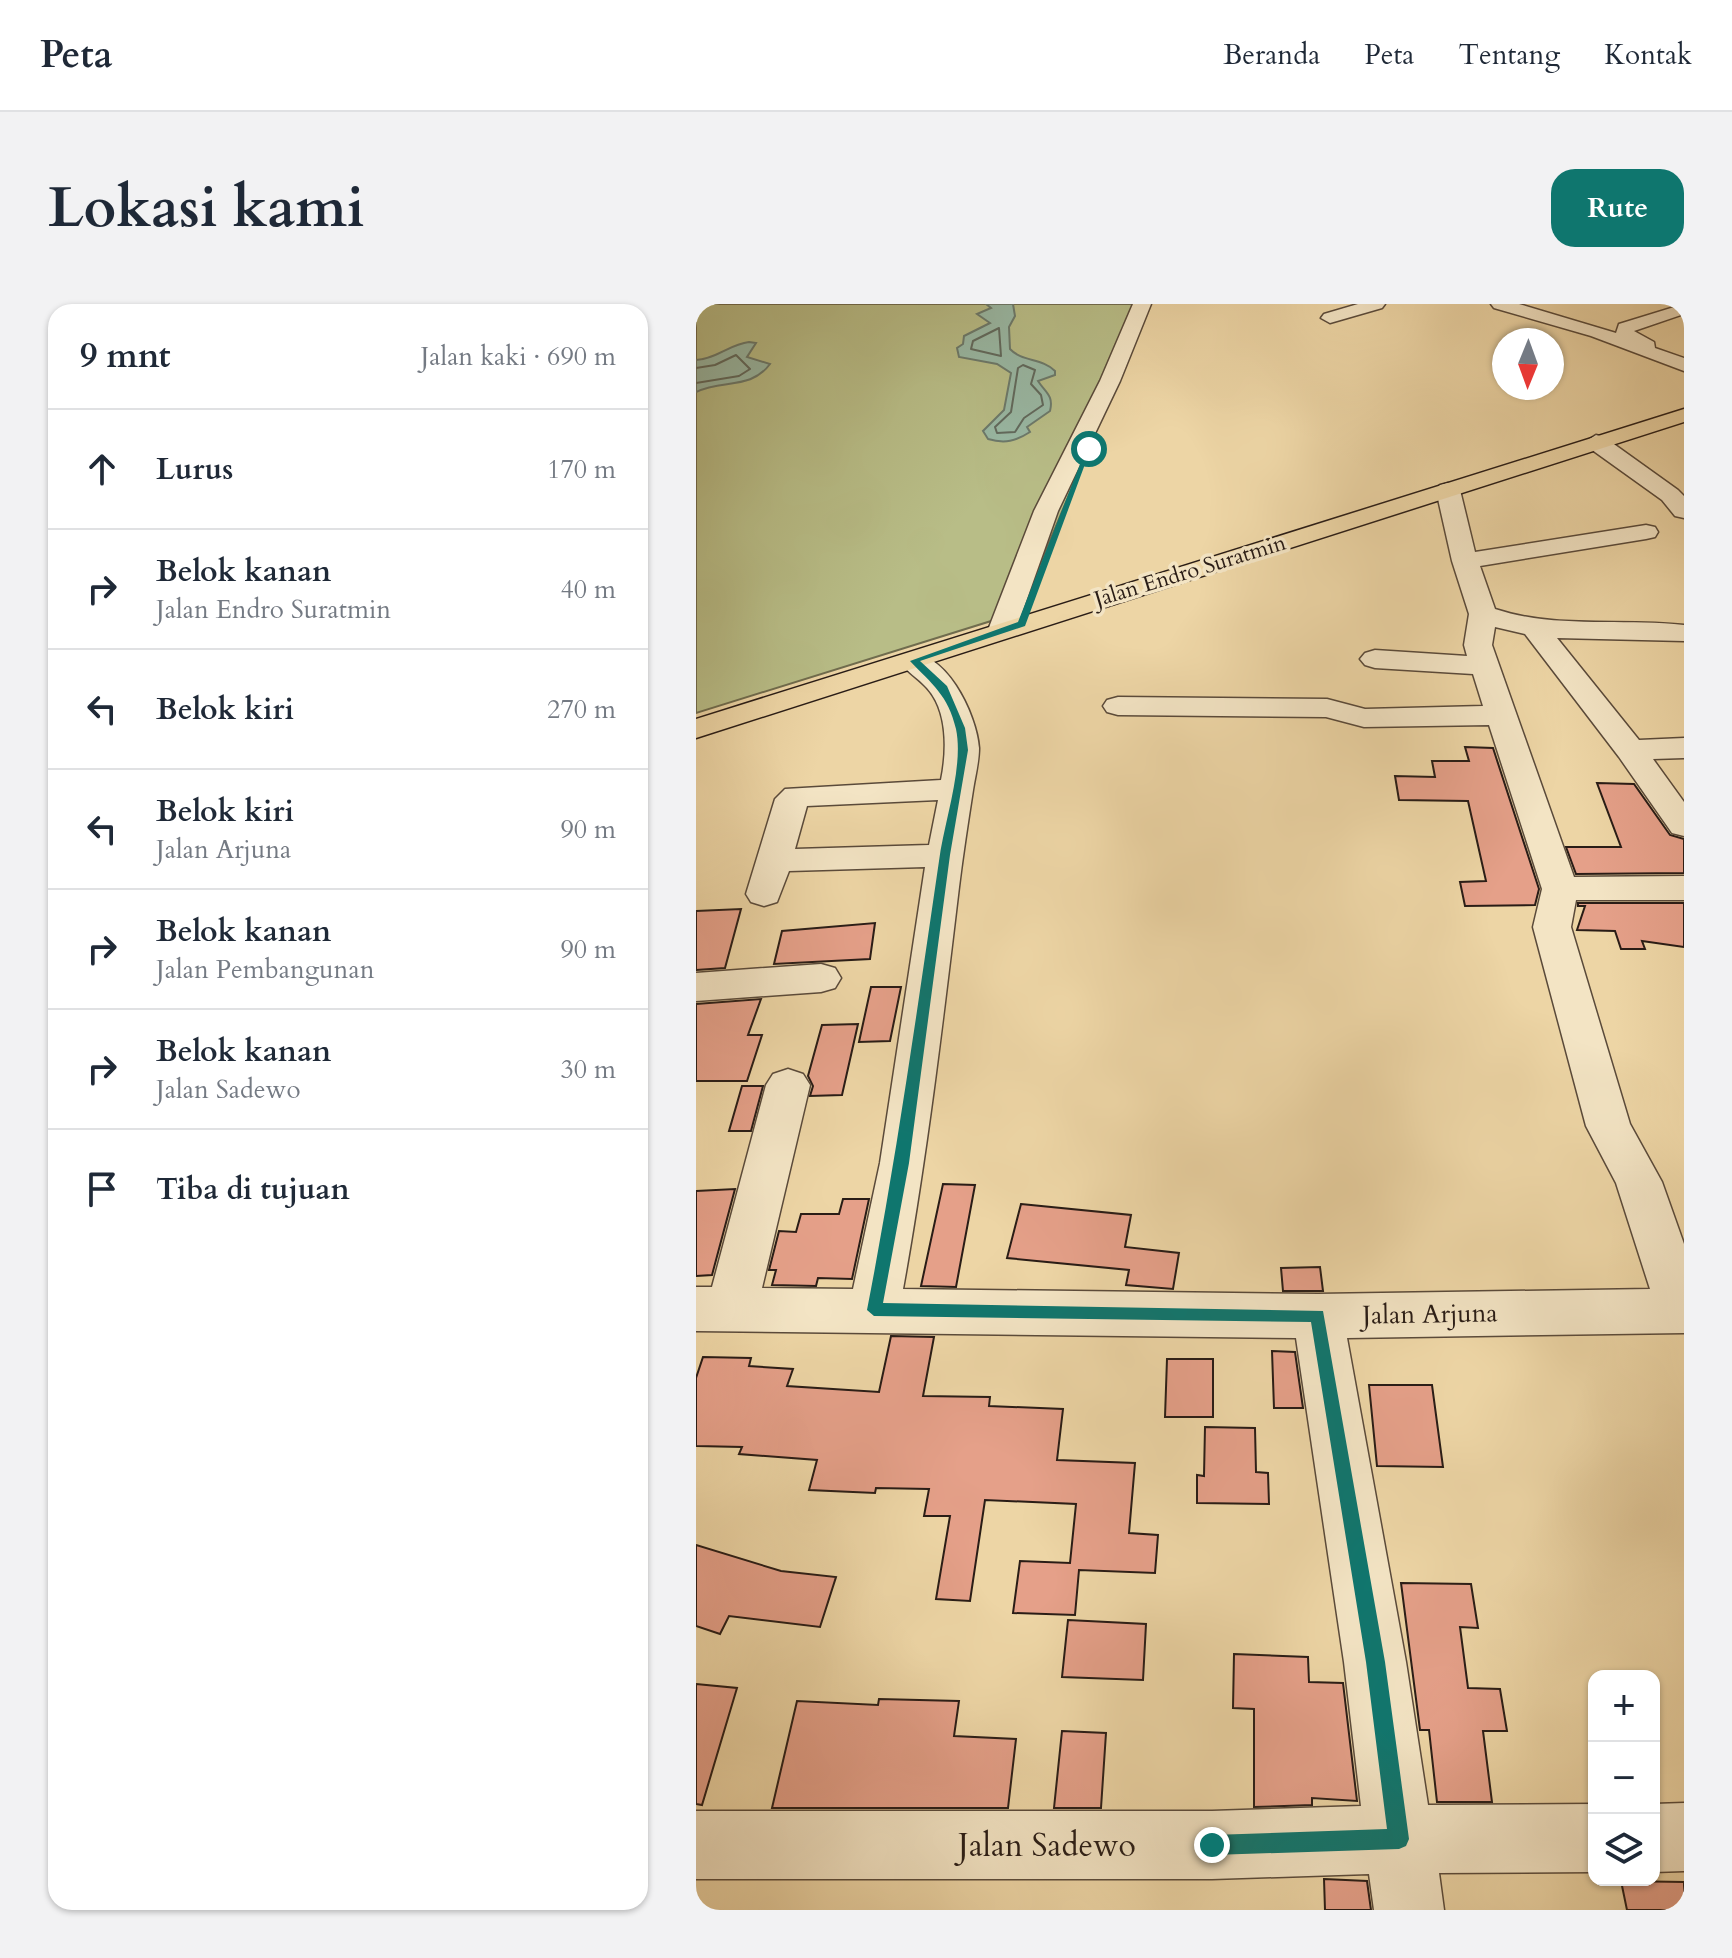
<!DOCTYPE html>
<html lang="id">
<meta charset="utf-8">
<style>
body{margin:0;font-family:Cardo,serif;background:#f2f2f3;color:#1f2937}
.controls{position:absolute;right:24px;bottom:24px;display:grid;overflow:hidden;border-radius:16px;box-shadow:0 2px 6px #0004}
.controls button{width:72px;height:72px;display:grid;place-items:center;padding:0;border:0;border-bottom:2px solid #e0e1e3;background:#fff;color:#1f2937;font:40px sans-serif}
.compass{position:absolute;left:796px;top:24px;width:72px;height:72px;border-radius:50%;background:#fff;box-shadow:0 2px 6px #0004;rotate:181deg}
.stop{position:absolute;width:24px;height:24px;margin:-18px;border:6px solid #0f766e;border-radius:50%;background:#fff}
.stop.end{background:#0f766e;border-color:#fff;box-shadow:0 2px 8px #0008}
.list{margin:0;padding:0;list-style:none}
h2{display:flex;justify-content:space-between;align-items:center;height:104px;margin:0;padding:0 32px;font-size:34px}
h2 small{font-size:26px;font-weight:400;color:#747a83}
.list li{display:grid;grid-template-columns:52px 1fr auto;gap:24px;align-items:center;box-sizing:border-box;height:120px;padding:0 32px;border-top:2px solid #e0e1e3}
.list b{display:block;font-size:30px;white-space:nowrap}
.list p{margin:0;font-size:26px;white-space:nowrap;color:#747a83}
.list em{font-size:26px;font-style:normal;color:#747a83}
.icon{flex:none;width:44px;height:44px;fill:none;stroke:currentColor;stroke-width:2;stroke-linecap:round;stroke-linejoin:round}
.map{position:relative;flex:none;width:988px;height:1606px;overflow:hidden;border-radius:24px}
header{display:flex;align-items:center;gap:48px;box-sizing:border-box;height:112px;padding:0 40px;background:#fff;border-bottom:2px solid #e0e1e3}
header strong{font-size:38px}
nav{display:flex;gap:44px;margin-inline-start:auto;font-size:28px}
.intro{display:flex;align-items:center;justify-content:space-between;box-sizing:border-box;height:192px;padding:0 48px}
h1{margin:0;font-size:56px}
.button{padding:20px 36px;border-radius:24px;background:#0f766e;color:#fff;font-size:28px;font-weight:700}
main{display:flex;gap:48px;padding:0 48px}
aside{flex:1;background:#fff;border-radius:24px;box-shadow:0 2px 6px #0004}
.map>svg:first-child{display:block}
.green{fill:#b8bd87;stroke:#706c4e;stroke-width:2}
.water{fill:#99b9a5;stroke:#6c7a6c;stroke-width:2}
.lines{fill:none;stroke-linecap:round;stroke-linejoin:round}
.shore{stroke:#616a5e;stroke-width:2}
.building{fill:#e5a089;stroke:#291c16;stroke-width:2}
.minor-casing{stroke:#5a4a3a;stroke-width:3}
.major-casing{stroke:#291c16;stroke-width:3}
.minor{fill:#f3e4c4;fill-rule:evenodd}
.major{fill:#edd5a5;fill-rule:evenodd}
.route{fill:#0f766e}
.labels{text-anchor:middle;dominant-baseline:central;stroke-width:7;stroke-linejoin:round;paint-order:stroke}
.far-street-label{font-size:22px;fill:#291c16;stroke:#f3e4c4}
.street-label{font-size:26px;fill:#291c16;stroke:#f3e4c4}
.near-street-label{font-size:32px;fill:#291c16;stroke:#f3e4c4}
</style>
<header>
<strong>Peta</strong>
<nav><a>Beranda</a><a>Peta</a><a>Tentang</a><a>Kontak</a></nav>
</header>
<div class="intro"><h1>Lokasi kami</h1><a class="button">Rute</a></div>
<main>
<aside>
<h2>9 mnt<small>Jalan kaki · 690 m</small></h2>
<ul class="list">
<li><svg class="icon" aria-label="ahead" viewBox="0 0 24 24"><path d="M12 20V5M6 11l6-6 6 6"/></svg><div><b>Lurus</b></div><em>170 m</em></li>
<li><svg class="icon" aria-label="right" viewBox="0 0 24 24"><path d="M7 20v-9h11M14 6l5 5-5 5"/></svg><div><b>Belok kanan</b><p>Jalan Endro Suratmin</p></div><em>40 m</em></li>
<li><svg class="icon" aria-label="left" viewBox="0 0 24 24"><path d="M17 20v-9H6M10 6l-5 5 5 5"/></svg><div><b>Belok kiri</b></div><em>270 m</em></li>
<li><svg class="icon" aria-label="left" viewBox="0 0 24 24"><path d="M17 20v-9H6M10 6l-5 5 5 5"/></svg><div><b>Belok kiri</b><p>Jalan Arjuna</p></div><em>90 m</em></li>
<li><svg class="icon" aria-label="right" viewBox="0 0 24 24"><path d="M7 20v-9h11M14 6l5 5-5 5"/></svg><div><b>Belok kanan</b><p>Jalan Pembangunan</p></div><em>90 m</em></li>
<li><svg class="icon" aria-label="right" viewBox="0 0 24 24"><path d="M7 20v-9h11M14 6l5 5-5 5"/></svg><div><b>Belok kanan</b><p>Jalan Sadewo</p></div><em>30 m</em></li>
<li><svg class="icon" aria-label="arrive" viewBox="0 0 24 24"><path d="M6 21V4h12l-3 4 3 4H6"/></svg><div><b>Tiba di tujuan</b></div></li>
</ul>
</aside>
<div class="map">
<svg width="988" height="1606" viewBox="0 0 988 1606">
<rect width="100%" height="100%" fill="#edd5a5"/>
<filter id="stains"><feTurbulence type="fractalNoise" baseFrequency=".0025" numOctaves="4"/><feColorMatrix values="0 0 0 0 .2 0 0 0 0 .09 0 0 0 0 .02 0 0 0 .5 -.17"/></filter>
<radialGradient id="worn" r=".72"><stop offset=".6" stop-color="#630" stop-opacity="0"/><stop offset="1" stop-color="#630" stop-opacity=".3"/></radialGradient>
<!-- green -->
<path class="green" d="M0,0H453L324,308L0,409Z"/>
<!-- water -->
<g class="water">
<path d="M290,0H317L319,12L313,23L314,45C326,58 346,54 359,67V71L342,77C349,88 358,91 354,107L331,123L334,128C320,137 309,140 292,135L287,127L308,106L315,69L301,60L263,53L261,44L267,40L268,32L294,19L281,10L295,4Z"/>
<path d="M53,38L60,39L51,53L74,60C55,86 26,75 0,88V56C20,55 34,40 53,38Z"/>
</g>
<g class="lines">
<!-- shore -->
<g class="shore">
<path d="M303,24L305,52L275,45L277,37Z"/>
<path d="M327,61L339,66L335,80L345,91L347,101L328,114L319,128L301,129L299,123L315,108L322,64Z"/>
<path d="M0,64L19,61L40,51L54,65L43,72L0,79"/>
</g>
</g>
<!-- building -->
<g class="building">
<path d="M769,443L797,444L843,585L839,601L769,602L764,578L790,577L772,497L703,496L699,472L739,473L736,457H773Z"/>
<path d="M901,479L938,480L974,531L988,535V569L880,570L870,543H925Z"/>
<path d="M882,599H988V643L946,637L949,645H925L919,627L881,626L889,602H882Z"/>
<path d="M45,605L29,664L0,666V607Z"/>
<path d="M179,619L174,655L78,660L86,627Z"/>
<path d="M175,683H205L194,737L163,738Z"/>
<path d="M65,695L52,731H66L51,777H0V700Z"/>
<path d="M162,720L146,791L114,792L117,782L112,772L126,721Z"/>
<path d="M46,782H67L55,827H33Z"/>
<path d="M247,880L279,881L260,983L225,982Z"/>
<path d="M39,885L16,971L0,972V887Z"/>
<path d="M147,895H173L156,975L122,974L120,982L76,981L80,966H73L83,927L100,928L105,910H143Z"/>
<path d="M325,900L435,911L429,943L483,949L477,985L430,981L433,966L311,954Z"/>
<path d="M624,963L627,987H587L585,964Z"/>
<path d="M195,1032L238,1033L227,1092L294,1093L293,1102L367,1105L361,1156L439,1159L433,1229L462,1231L459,1269L383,1266L379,1311L317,1309L324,1257L374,1259L380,1200L289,1196L274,1297L240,1295L254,1212H228L233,1185L180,1184L179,1189L113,1186L121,1156L43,1150L46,1143L0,1142V1074L7,1053L55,1054L53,1062L97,1065L91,1082L183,1088Z"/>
<path d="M576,1047L599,1048L607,1104H578Z"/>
<path d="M471,1055H517V1113H469Z"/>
<path d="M673,1081H736L747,1163L681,1162Z"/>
<path d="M509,1123L559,1124L560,1168L572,1169L573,1200L501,1199V1171L508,1172Z"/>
<path d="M0,1241L85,1267L140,1273L124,1323L33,1312L24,1330L0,1322Z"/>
<path d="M705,1279L775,1280L782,1324L764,1323L772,1384L804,1385L811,1427H787L796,1498H741L733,1426H724Z"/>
<path d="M372,1316L450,1320L447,1376L366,1373Z"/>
<path d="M538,1350L612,1353L613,1378L647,1379L661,1497L616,1494V1501L558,1503V1405L537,1404Z"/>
<path d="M0,1380L41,1384L6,1501L0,1500Z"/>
<path d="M183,1395L263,1397L258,1432L320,1435L312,1504H76L101,1397L182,1401Z"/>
<path d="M366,1427L410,1429L405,1504H358Z"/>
<path d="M628,1575L671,1577L675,1606H629Z"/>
<path d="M925,1577L988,1578V1606H931Z"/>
</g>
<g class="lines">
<!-- minor casing -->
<g class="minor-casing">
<g id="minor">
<path d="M437,0H455L424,77L362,207L320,326L316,332L306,334L296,332L292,326L338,207L404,77Z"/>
<path d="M662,0H689L686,4L634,19L625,14L628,10Z"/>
<path d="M795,0H823L920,29L923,20L988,0V10L938,27L958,38L959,44L988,54V67L895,32L798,4Z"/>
<path d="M900,131L908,133L982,186L988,192V214L979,212L966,196L892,143L889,138Z"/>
<path d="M752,179L760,181L764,186L779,248L950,221L959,223L962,228L959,233L950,235L784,262L799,305C860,325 925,314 988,321V337L861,334L943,436L988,434V454L957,455L988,498V532L976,529L923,453L829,330L799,323L796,341L878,573L988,572V596H880L875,623L934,820L966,878L988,940V1029L651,1034L710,1358L732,1501L898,1500V1568L743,1569L748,1606H678L673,1570L516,1575H0V1507H516L665,1502L648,1358L600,1034L0,1027V983H16L70,781L77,770L92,765L107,770L114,781L66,984L157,985L184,859L229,563L93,567L81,598L68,602L55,598L50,590L79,495L89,485L245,476C251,447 252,407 231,384C222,374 211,368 203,357L208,351C248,341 281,411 283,444C283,458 279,473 277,486C272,518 267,550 263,583C247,717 231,852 207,985L622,990L954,985L920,879L890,822L837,623L846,585L793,421L668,423L630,413L422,411L411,408L407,402L411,396L422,393L631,395L669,405L787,402L777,370L679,364L669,361L664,355L669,349L679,346L771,352L768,341L773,310L756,257L740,186L744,181ZM242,496L233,541L99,545L111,502Z"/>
<path d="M125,660L139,664L145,674L139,684L125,688L0,697V669Z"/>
<path d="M988,1499V1567L958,1568V1500Z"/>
</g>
</g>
<!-- major casing -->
<g class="major-casing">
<path id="major" d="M988,105V118L0,434V415Z"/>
</g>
<!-- minor -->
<use href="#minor" class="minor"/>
<!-- major -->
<use href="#major" class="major"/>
</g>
<!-- route -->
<path class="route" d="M395,144L329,322L224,357L251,382L269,424L272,446L254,551L213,859L187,999L627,1007L689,1358L713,1535L710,1542L703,1545L516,1551L509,1548L506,1541L509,1534L516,1531L691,1525L670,1358L615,1018L178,1012L171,1006C200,857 221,707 243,557C248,518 268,463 260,425C252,391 236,380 214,357L322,318L390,145Z"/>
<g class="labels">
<!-- far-street labels -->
<g class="far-street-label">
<text transform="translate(494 267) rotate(-17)">Jalan Endro Suratmin</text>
</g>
<!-- street labels -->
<g class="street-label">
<text transform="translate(734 1010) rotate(-1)">Jalan Arjuna</text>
</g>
<!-- near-street labels -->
<g class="near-street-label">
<text x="351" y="1542">Jalan Sadewo</text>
</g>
</g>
<rect width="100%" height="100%" filter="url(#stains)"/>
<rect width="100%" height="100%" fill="url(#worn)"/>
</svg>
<div class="controls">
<button>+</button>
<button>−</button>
<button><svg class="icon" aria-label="layers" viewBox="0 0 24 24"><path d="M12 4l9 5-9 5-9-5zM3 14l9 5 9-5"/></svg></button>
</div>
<svg class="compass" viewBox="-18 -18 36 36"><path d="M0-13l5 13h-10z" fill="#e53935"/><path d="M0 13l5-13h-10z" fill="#747a83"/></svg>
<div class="stop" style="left:393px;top:145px"></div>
<div class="stop end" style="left:516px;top:1541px"></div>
</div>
</main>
